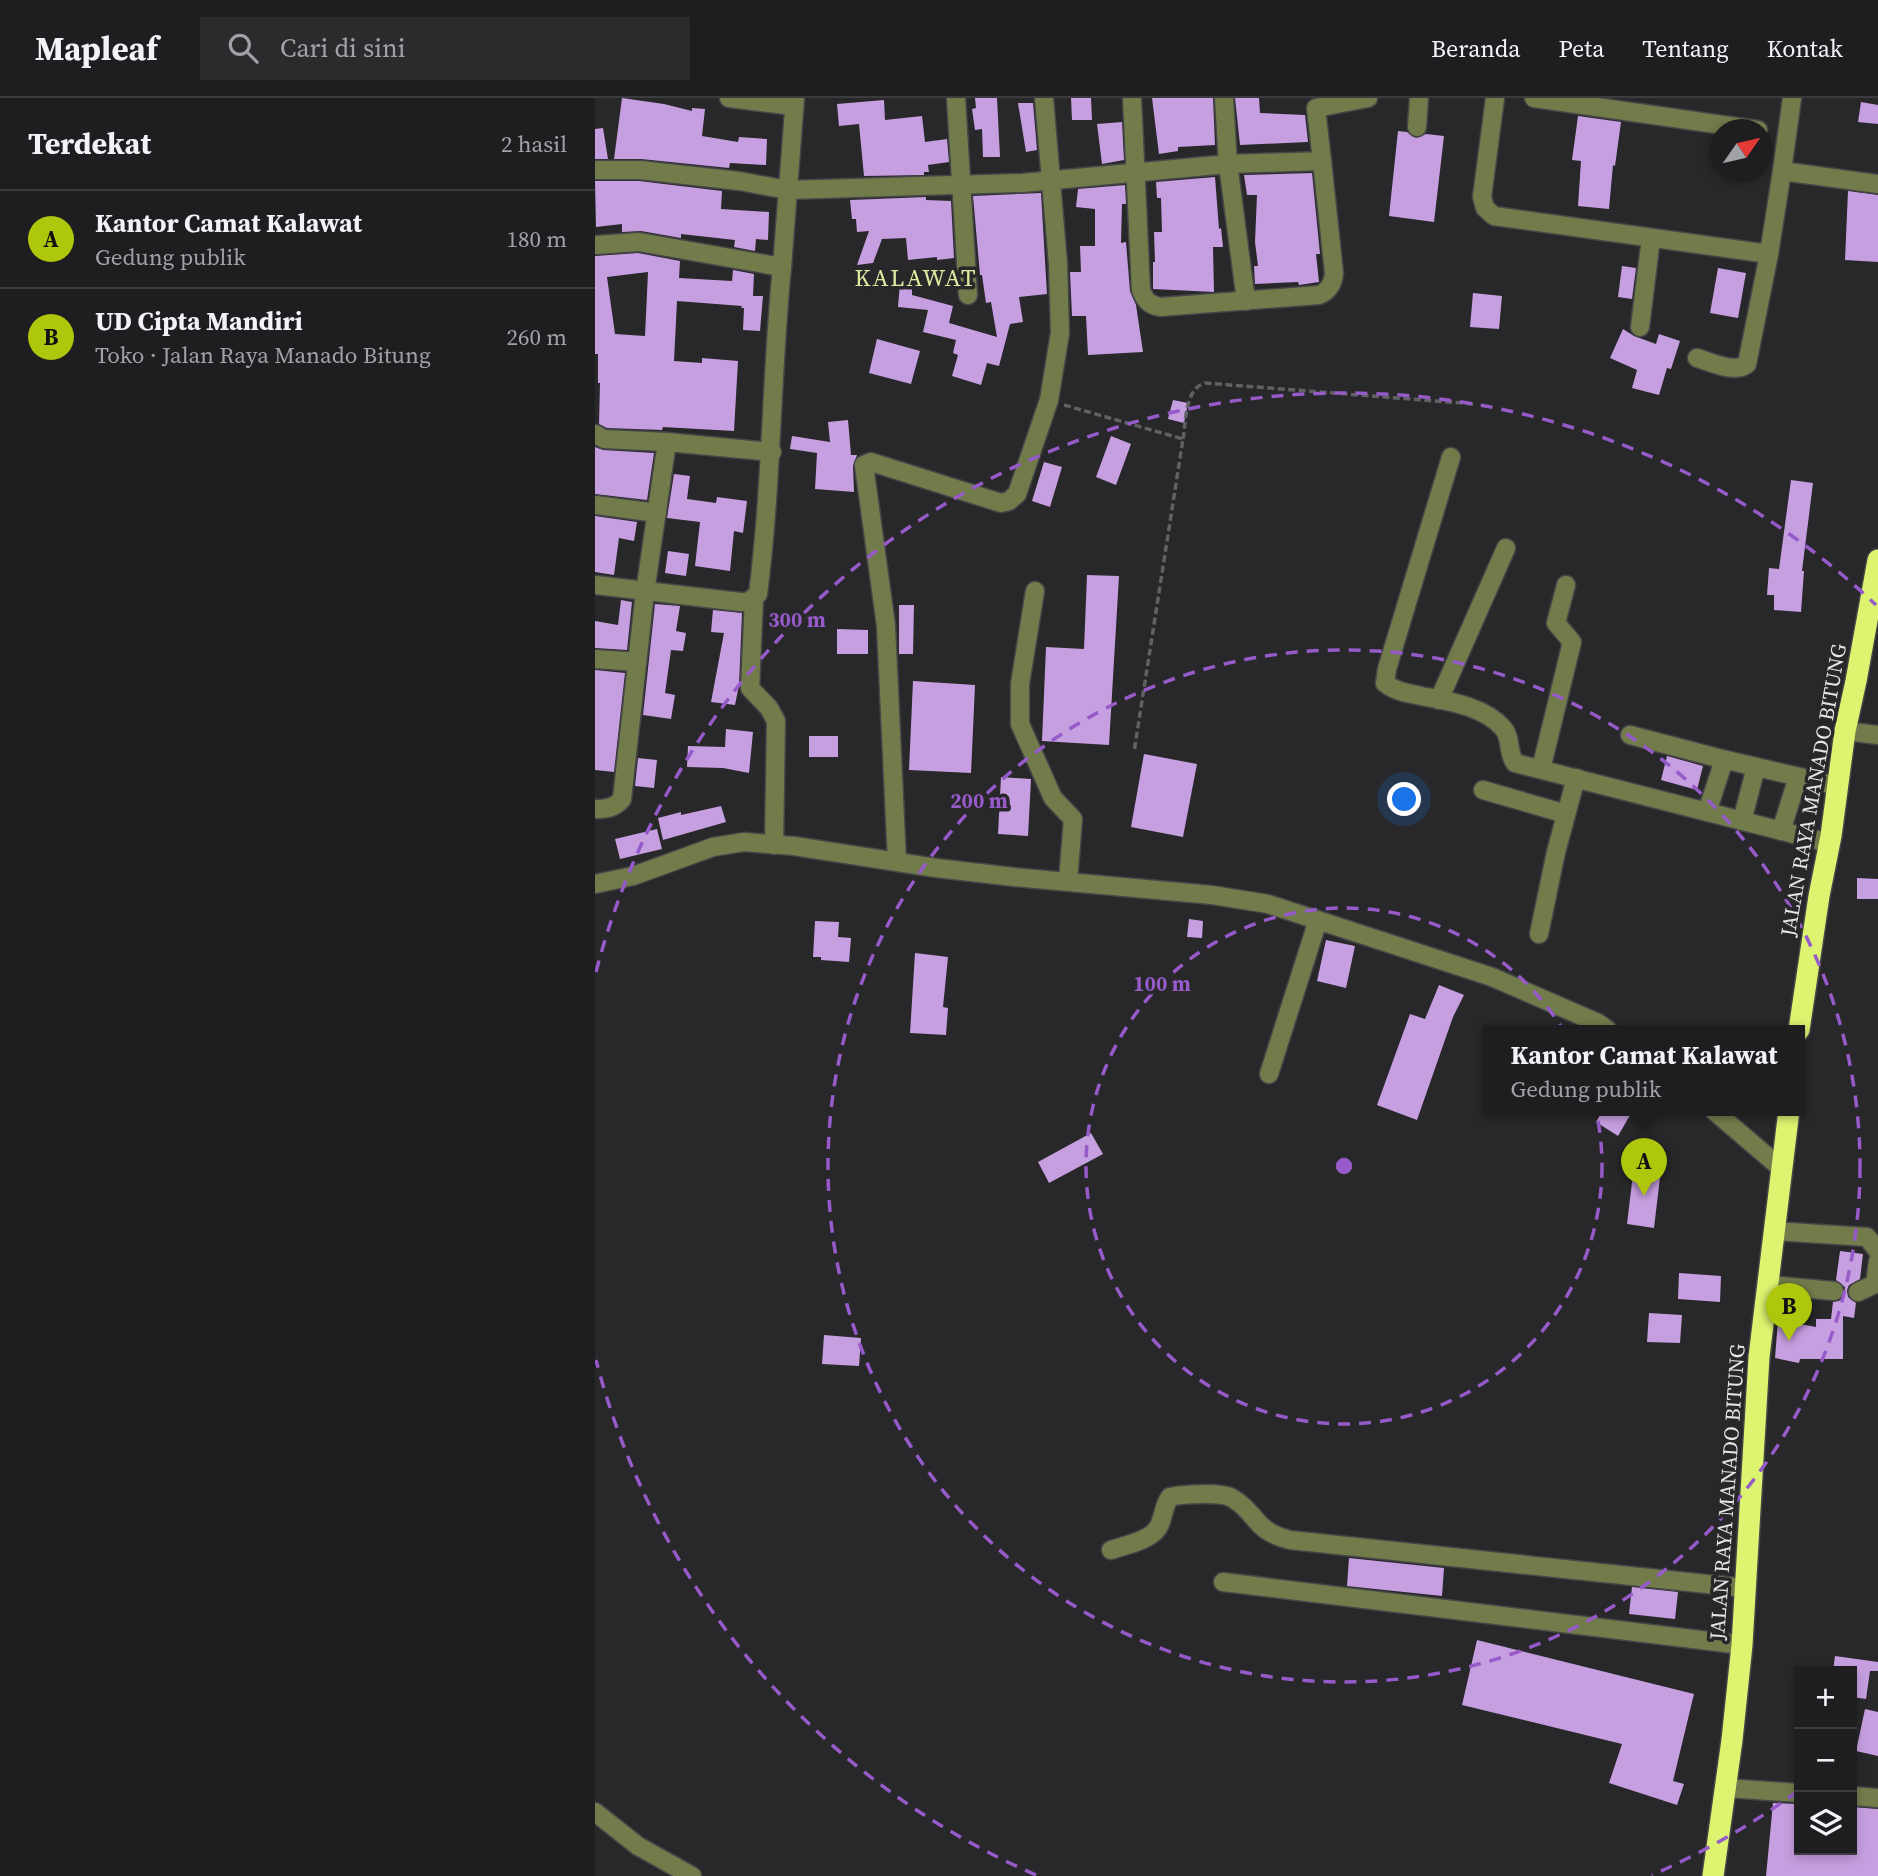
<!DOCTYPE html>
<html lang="id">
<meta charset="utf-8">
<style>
body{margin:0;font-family:"Source Serif 4",serif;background:#2b2a2d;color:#f1f3f6}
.controls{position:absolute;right:21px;bottom:21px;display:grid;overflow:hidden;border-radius:0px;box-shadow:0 4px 10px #0003}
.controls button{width:63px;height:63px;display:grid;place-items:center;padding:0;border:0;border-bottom:2px solid #3c3b3e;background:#1e1d20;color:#f1f3f6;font:35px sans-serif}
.compass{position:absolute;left:1115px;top:21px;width:63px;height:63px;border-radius:50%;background:#1e1d20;box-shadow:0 4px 10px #0003;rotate:56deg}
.you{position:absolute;left:810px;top:702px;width:24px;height:24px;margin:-18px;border:5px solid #fff;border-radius:50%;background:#1a73e8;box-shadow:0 0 0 10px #1a73e833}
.badge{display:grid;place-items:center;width:46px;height:46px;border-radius:50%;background:#aec60c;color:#111;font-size:23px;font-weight:700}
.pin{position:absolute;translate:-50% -58px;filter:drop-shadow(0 2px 4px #0008)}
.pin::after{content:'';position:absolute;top:37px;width:24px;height:21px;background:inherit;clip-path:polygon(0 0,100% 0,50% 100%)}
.popup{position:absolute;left:888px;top:927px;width:322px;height:91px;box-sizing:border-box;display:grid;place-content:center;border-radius:0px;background:#1e1d20;filter:drop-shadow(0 2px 5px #0005);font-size:23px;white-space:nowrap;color:#a1a2a5}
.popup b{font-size:26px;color:#f1f3f6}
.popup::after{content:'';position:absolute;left:50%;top:100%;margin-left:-14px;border:14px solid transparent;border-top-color:#1e1d20}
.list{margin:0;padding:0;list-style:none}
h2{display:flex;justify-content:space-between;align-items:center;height:91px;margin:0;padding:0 28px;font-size:30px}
h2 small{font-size:23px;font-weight:400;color:#a1a2a5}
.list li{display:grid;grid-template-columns:46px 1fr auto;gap:21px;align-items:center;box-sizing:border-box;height:98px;padding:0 28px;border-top:2px solid #3c3b3e}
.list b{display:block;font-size:26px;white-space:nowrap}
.list p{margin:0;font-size:23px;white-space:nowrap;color:#a1a2a5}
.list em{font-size:23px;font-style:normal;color:#a1a2a5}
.icon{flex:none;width:38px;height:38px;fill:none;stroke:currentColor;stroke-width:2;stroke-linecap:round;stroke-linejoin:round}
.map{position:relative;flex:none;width:1283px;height:1778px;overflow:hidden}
header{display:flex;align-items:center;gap:42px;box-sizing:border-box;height:98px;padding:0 35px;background:#1e1d20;border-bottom:2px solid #3c3b3e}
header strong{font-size:33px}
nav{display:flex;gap:38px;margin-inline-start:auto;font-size:24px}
.search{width:490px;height:63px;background:#2b2a2d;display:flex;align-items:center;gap:18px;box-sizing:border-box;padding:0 24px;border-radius:0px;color:#a1a2a5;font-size:26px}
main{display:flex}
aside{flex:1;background:#1e1d20}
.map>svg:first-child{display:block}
.building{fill:#c69fe0;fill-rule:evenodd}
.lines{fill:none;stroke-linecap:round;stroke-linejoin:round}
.minor-casing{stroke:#464548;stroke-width:21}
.highway-casing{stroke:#464548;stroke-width:24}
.path{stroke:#616063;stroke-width:3.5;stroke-dasharray:7 3.5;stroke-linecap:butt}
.minor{stroke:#727c4b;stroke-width:18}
.highway{stroke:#dcf46f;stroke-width:21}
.ring{fill:none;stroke:#965ac9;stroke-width:3.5;stroke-dasharray:12 9}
.labels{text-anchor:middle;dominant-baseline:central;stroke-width:7;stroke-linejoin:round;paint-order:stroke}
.street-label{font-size:21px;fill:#e5e4e6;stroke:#28272a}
.quarter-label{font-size:24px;letter-spacing:2px;fill:#dceca0;stroke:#28272a}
.centre{fill:#965ac9;stroke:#28272a;stroke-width:3.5}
.ring-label{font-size:21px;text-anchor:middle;font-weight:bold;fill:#965ac9;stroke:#28272a;stroke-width:7;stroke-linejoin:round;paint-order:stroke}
</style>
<header>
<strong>Mapleaf</strong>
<div class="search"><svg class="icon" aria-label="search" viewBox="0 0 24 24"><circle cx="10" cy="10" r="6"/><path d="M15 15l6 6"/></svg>Cari di sini</div>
<nav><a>Beranda</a><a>Peta</a><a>Tentang</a><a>Kontak</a></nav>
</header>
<main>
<aside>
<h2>Terdekat<small>2 hasil</small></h2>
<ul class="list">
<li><span class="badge">A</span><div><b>Kantor Camat Kalawat</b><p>Gedung publik</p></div><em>180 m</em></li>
<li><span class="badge">B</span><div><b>UD Cipta Mandiri</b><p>Toko · Jalan Raya Manado Bitung</p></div><em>260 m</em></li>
</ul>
</aside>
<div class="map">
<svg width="1283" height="1778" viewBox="0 0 1283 1778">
<rect width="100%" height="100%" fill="#28272a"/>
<!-- building -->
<g class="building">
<path d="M27,0L69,6L97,13V10L110,11L107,38L143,44L144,39L172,41L171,67L135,65L134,70L46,61H19Z"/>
<path d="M380,0H402L405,59H388L387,31L380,32L377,11L381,10Z"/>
<path d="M476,0H496L497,22H477Z"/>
<path d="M557,0H618L620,47L583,49V53L564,56Z"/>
<path d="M640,0H664L665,15L710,17L713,44L645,47Z"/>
<path d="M289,2L290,22L327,18L330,44L352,41L354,64L333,67L334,74H329V77L269,78L264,26L244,28L242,6Z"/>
<path d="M1266,4L1283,7V26L1263,24Z"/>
<path d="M423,5H438L442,52L431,54Z"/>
<path d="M983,18L1026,24L1020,68L1018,67L1014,111L983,108L986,63L977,62Z"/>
<path d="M527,24L529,62L507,66L502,26Z"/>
<path d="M8,30L13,61H0V31Z"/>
<path d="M803,33L812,34L821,40L831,36L849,38L839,124L794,118Z"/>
<path d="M717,75L725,156H721L724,184L704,187L703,184L660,186L659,168H663L660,144L662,97H652L649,77Z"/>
<path d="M620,79L624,131L626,130L628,149H618L619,194L558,191V164H560L559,134H567L566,100H562L561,84Z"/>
<path d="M0,83H44L127,93L126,111L174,114L173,142L161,141L160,153L139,149L140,142L86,136V140L46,133L27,134V126L1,129Z"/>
<path d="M530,87L531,106H527L526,145L531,144L535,193L541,207L548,254L493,257L491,218H477L475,174H486L485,148H500V111L481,109L483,91Z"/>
<path d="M1253,93L1283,97V164L1250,162Z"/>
<path d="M446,95L452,196L424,199L428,224L415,226L404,268L392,265L386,287L357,278L363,257L358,255L361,242L328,234L333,212L303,209L305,185L317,187V197L358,208L354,225L402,239L396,204L391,205L387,177H385L378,98Z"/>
<path d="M331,99V102L356,103L359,160L342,162V159L313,162L311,140L287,141L278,165L262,167L274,133L262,134L261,121H257L255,102Z"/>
<path d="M43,155L85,163L84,180L137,183L138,172L159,176L158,198H168L165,233L148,232L149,210H146L147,208L82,203L79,263L107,265V260L143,263L139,333L68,329L67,332L12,330L4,326L5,285H3V256H0V158ZM53,174L50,238L20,236L12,179Z"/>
<path d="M1027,168L1041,170L1037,201L1023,199Z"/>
<path d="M1123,170L1151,175L1143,220L1115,215Z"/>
<path d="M878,195L907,198L904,231L875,229Z"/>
<path d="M1028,231L1039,238L1061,246L1064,236L1085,243L1076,271L1072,270L1064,297L1037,290L1042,272L1015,260Z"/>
<path d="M282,241L325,253L316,286L274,275Z"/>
<path d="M578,302L593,305L589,325L573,321Z"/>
<path d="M253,322L256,357H262L258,368L259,394L220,391L222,355L195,351L197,338L235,344L233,324Z"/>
<path d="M516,338L536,346L521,387L501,379Z"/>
<path d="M0,349L8,352L59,355L52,402L0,396Z"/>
<path d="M449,364L467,369L455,409L437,403Z"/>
<path d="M79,376L95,378L92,401L121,405L122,399L152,403L148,435L139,433L135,473L100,468L105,424L72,420Z"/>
<path d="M1196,382L1218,385L1207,473H1209L1206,514L1179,512V497H1172L1174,470L1184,471Z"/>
<path d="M0,418L42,424L39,443L24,440L19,477L0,474Z"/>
<path d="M73,453L94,456L91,478L70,475Z"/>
<path d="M492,477L524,478L514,647L447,643L451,549L489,551Z"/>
<path d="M26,502L37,504L32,552L0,550V523L23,527Z"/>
<path d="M60,506L85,508L81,533L91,535L88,553L76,552L70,595L80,597L76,621L48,617Z"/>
<path d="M304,507H319L318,556H304Z"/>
<path d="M118,512L147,515L144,587L140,607L116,604L129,535L116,534Z"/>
<path d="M242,531L273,532V556H242Z"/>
<path d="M0,572L30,575L19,674L0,672Z"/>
<path d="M318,583L380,587L376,675L314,672Z"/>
<path d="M131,631L158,634L154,675L128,670L92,669L93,648L130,649Z"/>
<rect x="214" y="638" width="29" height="21"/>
<path d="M549,656L602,666L588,739L536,729Z"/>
<path d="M1072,658L1108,668L1102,692L1066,682Z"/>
<path d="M43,660L62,662L59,690L40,688Z"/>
<path d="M406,679L436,681L433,738L403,736Z"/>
<path d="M126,708L131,724L68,742L63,720L86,714V717Z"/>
<path d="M62,731L67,751L25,761L20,741Z"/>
<path d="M1262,780L1283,781V801H1262Z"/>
<path d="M594,821L608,823L607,840L592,839Z"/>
<path d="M220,823L244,824L243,839L256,840L254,864L226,862V859H218Z"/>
<path d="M731,842L760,848L751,890L722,883Z"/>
<path d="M320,855L353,859L348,909L353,910L351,937L315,935Z"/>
<path d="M844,887L869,897L858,919L822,1022L782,1007L815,916L830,921Z"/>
<path d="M1008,1012H1038L1023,1038L1001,1024Z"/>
<path d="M496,1035L508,1056L454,1085L443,1064Z"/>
<path d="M1039,1068L1066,1071L1059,1130L1032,1126Z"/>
<path d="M1245,1153L1268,1156L1265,1181L1254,1187L1252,1192L1253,1199L1261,1205L1259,1220L1248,1218V1261H1205L1204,1265L1180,1260L1183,1222L1221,1229V1221H1236L1238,1204L1244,1203L1249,1199L1250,1189L1241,1182Z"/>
<path d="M1084,1175L1126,1178L1125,1204L1083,1201Z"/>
<path d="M1054,1215L1087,1217L1085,1245L1052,1244Z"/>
<path d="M229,1237L266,1240L264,1268L227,1266Z"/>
<path d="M754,1460L849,1470L847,1498L752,1488Z"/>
<path d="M1037,1489L1083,1494L1080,1521L1034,1516Z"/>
<path d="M882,1542L1099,1596L1078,1683L1089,1686L1082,1707L1014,1685L1027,1646L867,1607Z"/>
<path d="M1240,1558L1283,1564V1573H1275L1271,1601L1257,1599V1573H1238Z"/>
<path d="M1270,1611L1283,1614V1658L1261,1653Z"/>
<path d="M1178,1705L1204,1706V1752H1257V1709L1283,1711V1778H1171Z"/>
</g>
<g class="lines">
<!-- minor casing -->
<g class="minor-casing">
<g id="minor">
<path d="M134,0L199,8"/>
<path d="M361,0L373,197"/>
<path d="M537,0L546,192C550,203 555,207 565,209L724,197C734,193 738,186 739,175L727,63"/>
<path d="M629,0L633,66L651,203"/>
<path d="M900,0L887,99L890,110L899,118L1174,156L1187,73"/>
<path d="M939,0L1163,32"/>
<path d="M1197,0L1187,73L1283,86"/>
<path d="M822,29L824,0"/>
<path d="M0,72H45L144,83L193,92L427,85L633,66L727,63L721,10L773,0"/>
<path d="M0,147L44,144L187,169C176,278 177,387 163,496L153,504H145L0,487"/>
<path d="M187,169L200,0"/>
<path d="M1045,229L1056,140"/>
<path d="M1102,260C1116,264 1140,276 1152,266L1174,156"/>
<path d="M0,336L9,341L72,344"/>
<path d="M856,359L792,571L790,585C801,594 813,595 826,598C853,603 889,608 908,630C917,640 912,654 920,665L1234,745"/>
<path d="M0,407L62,415"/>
<path d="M440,493L425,586V626L458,700L478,721L473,783"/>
<path d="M159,500L155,590L174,610L181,623L179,747"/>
<path d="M0,561L42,564"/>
<path d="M844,602L911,450"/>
<path d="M1250,633L1283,637"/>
<path d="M1035,637L1123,660L1243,688"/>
<path d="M946,671L977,544L961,525L971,487"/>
<path d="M888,692L971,716"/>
<path d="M0,711C11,711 20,710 27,701L50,494L72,344L177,354"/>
<path d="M1112,714L1129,662"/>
<path d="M1147,723L1161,669"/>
<path d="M1186,733L1203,679"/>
<path d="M302,764L291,528L269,367L276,364L406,405L414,403L422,396L454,302L465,235L463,166L449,0"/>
<path d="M0,786L38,778L118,749L149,744L199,748L341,770L419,779L617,797L673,806L799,847L897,879L1003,925L1013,932"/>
<path d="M944,836L961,754L981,680"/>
<path d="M674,976L723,822"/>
<path d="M1118,1012L1187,1071"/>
<path d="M1180,1133L1272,1139L1283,1153"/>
<path d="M1173,1187L1239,1193"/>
<path d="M1263,1194L1280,1186L1283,1163"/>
<path d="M516,1452C531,1447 559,1442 565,1426C569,1416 569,1407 575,1399C587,1396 627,1394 637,1400C662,1414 658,1433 695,1442L1150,1490"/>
<path d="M628,1484L1147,1547"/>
<path d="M1131,1690L1204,1695"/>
<path d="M1257,1698L1283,1700"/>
<path d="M0,1714L43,1748L97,1778"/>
</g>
</g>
<!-- highway casing -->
<g class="highway-casing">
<g id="highway">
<path d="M1204,932L1224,798L1236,738L1250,633L1261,583L1283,462"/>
<path d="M1118,1778L1137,1642L1147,1547L1164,1259L1194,1012"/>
</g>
</g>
<!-- path -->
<g class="path">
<path d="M469,307L588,341L539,654"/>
<path d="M588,341C591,324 590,290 610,285L879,306"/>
</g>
<!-- minor -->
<use href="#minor" class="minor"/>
<!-- highway -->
<use href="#highway" class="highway"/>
</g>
<!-- distance rings -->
<g class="ring">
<circle cx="749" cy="1068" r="258"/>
<circle cx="749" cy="1068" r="516"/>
<path d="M1203 1693A773 773 0 0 1 1057 1777M441 1777A773 773 0 0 1 1 1262M1 874A773 773 0 0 1 1281 507"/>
</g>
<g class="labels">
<!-- street labels -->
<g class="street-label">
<text transform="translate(1218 692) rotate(-80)">JALAN RAYA MANADO BITUNG</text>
<text transform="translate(1132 1394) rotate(-86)">JALAN RAYA MANADO BITUNG</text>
</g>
<!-- quarter labels -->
<g class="quarter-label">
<text x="321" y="179">KALAWAT</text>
</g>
</g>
<circle cx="749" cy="1068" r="10" class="centre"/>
<g class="ring-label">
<text x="202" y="529">300 m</text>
<text x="384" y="710">200 m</text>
<text x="567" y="893">100 m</text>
</g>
</svg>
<div class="controls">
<button>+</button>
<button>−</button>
<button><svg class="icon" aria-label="layers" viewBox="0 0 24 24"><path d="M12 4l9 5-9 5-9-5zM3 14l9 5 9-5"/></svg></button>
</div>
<svg class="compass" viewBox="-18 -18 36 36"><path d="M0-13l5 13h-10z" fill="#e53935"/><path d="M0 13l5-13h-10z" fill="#a1a2a5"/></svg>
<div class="you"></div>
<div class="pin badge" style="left:1049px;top:1098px">A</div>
<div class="popup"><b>Kantor Camat Kalawat</b>Gedung publik</div>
<div class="pin badge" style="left:1194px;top:1243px">B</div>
</div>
</main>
